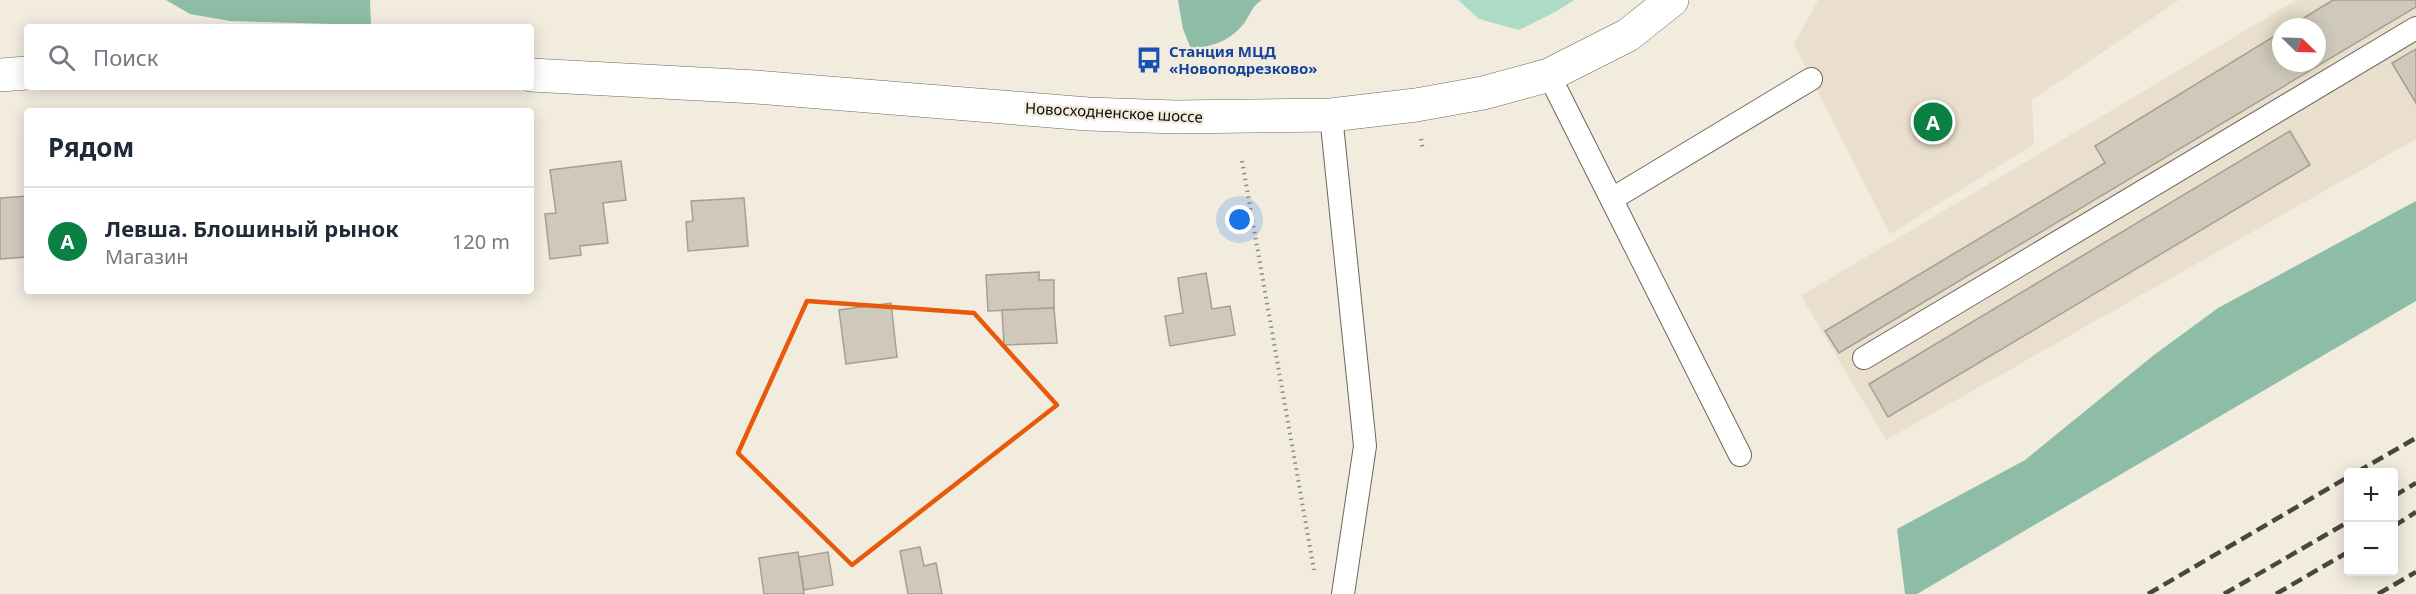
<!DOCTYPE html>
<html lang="ru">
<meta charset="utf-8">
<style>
body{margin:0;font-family:"Noto Sans",sans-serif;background:#f2f2f3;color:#1f2937}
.controls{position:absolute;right:18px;bottom:18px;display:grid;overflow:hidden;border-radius:6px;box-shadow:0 3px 15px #0003}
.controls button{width:54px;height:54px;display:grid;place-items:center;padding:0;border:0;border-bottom:2px solid #e0e1e3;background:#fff;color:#1f2937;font:30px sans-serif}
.compass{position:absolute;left:2272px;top:18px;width:54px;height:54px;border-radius:50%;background:#fff;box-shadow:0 3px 15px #0003;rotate:113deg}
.you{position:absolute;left:1240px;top:220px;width:21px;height:21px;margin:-15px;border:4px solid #fff;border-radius:50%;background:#1a73e8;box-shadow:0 0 0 9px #1a73e833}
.badge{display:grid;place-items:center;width:39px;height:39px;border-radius:50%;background:#0b8043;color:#fff;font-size:20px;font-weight:700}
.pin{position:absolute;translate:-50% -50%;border:3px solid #fff;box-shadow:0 2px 6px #0006}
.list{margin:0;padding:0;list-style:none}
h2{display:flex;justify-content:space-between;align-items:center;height:78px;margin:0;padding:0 24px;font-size:26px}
h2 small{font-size:20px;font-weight:400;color:#747a83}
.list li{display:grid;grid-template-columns:39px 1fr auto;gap:18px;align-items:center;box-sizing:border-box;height:108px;padding:0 24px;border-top:2px solid #e0e1e3}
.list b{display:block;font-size:22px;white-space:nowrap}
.list p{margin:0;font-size:20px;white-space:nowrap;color:#747a83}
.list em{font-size:20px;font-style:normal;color:#747a83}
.icon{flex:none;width:33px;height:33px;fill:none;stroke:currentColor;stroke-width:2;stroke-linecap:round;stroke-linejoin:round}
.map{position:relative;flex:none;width:2416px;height:594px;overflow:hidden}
.search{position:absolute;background:#fff;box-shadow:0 3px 15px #0003;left:24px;top:24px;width:510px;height:66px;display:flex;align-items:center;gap:15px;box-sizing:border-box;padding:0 21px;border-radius:6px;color:#747a83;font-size:22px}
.panel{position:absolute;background:#fff;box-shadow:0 3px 15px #0003;left:24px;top:108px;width:510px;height:186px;border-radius:6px}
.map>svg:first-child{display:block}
.built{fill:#e9dfcc;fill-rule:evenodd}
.green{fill:#addbc5}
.forest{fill:#8dbda6}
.building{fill:#cfc9bc;stroke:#a59f93;stroke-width:1.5}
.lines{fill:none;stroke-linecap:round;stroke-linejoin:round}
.service-casing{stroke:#6d675c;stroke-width:24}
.secondary-casing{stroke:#6d675c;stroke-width:34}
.path{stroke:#8f8b82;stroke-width:4;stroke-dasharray:1.5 4.5;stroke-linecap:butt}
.service{stroke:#fff;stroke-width:22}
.secondary{stroke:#fff;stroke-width:33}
.rail{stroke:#49463f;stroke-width:4.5;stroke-dasharray:12 6;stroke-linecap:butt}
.marked{fill:none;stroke:#e8590c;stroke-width:4.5;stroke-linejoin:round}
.labels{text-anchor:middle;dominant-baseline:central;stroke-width:4.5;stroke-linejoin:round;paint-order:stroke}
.transit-label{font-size:15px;font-weight:bold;fill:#164399;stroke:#f2ecdf;text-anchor:start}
.street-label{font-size:15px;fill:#0d0b07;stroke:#f2ecdf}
</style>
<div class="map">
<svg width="2416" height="594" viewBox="0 0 2416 594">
<rect width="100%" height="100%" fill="#f2ecdf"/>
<!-- built -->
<g class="built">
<path d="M1818,0H2179L2032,100L2034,144L1890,234L1794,44Z"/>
<path d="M2296,0H2416V139L1886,440L1801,296ZM2281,27H2317V63H2281Z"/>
</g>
<!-- green -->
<path class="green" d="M1458,0H1574L1557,11L1519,30L1479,19Z"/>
<!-- forest -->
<g class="forest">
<path d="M166,0H370L371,25L230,21L190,14Z"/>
<path d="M1178,0H1262C1252,6 1251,13 1245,22C1231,41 1213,46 1191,49L1183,29Z"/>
<path d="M2416,201V301L1917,594H1905L1897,529L2025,460L2154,355L2218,308Z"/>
</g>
<!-- building -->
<g class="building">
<path d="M2333,0H2416V7L1839,353L1825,331L2105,163L2095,146L2281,32V63H2317V27H2289Z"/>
<path d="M2416,49V103L2392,63Z"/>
<path d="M2290,131L2310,165L1888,417L1869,384Z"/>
<path d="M621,161L626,200L603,203L608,243L580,246L581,255L550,259L545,214L556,213L550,170Z"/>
<path d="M27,196V257L0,259V198Z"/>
<path d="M744,198L748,246L688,251L686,222L693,221L691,201Z"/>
<path d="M1039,272V280H1054V308L988,311L986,275Z"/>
<path d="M1206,273L1212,309L1230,306L1235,335L1170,346L1165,316L1183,313L1178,278Z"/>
<path d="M891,303L897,357L846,364L839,310Z"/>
<path d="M1054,308L1057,343L1004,345L1002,310Z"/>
<path d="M920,547L924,566L936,563L942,594H908L900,551Z"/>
<path d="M798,552L804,594H764L759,558Z"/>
<path d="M828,552L833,585L804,590L799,557Z"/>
</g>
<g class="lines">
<!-- service casing -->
<g class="service-casing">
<g id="service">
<path d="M1549,75L1740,455"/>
<path d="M1331,115L1365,446L1343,594"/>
<path d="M1612,199L1811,79"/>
<path d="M1864,358L2416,28"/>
</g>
</g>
<!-- secondary casing -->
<g class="secondary-casing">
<g id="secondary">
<path d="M0,75L27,73"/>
<path d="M531,75L756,87L1088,114L1175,117L1331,115L1416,105L1483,93L1549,75L1628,35L1672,0"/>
</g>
</g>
<!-- path -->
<g class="path">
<path d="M1421,139L1423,150"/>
<path d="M1242,161L1314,570"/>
</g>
<!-- service -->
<use href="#service" class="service"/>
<!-- secondary -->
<use href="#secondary" class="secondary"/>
<!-- rail -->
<g class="rail">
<path d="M2357,472L2416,438"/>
<path d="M2394,496L2416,483"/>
<path d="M2394,526L2416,512"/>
<path d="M2148,594L2348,477"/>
<path d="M2224,594L2348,522"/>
<path d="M2276,594L2348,552"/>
<path d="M2378,594L2416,572"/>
</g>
</g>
<!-- marked area -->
<path class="marked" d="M807,301L974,313L1057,405L852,565L738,453Z"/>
<!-- icons -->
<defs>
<g id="bus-bare" transform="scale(2.07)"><path d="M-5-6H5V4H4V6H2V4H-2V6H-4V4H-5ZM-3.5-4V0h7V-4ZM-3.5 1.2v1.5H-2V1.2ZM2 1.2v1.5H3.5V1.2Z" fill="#1a4fb4" stroke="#f2ecdf" stroke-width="2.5" paint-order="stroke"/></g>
</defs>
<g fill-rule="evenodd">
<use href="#bus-bare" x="1149" y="60"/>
</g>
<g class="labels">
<!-- transit labels -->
<g class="transit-label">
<text x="1169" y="51">Станция МЦД<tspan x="1169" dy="17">«Новоподрезково»</tspan></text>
</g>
<!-- street labels -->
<g class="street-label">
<text transform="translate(1114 112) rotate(3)">Новосходненское шоссе</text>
</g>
</g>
</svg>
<div class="controls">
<button>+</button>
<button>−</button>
</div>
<svg class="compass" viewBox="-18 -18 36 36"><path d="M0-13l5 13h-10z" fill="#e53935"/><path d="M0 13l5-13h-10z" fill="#747a83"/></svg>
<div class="you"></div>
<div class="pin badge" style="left:1933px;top:122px">A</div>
<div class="search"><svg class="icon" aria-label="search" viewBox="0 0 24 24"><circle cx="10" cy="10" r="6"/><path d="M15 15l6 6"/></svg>Поиск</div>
<section class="panel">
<h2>Рядом<small></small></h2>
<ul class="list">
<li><span class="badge">A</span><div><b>Левша. Блошиный рынок</b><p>Магазин</p></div><em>120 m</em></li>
</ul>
</section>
</div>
